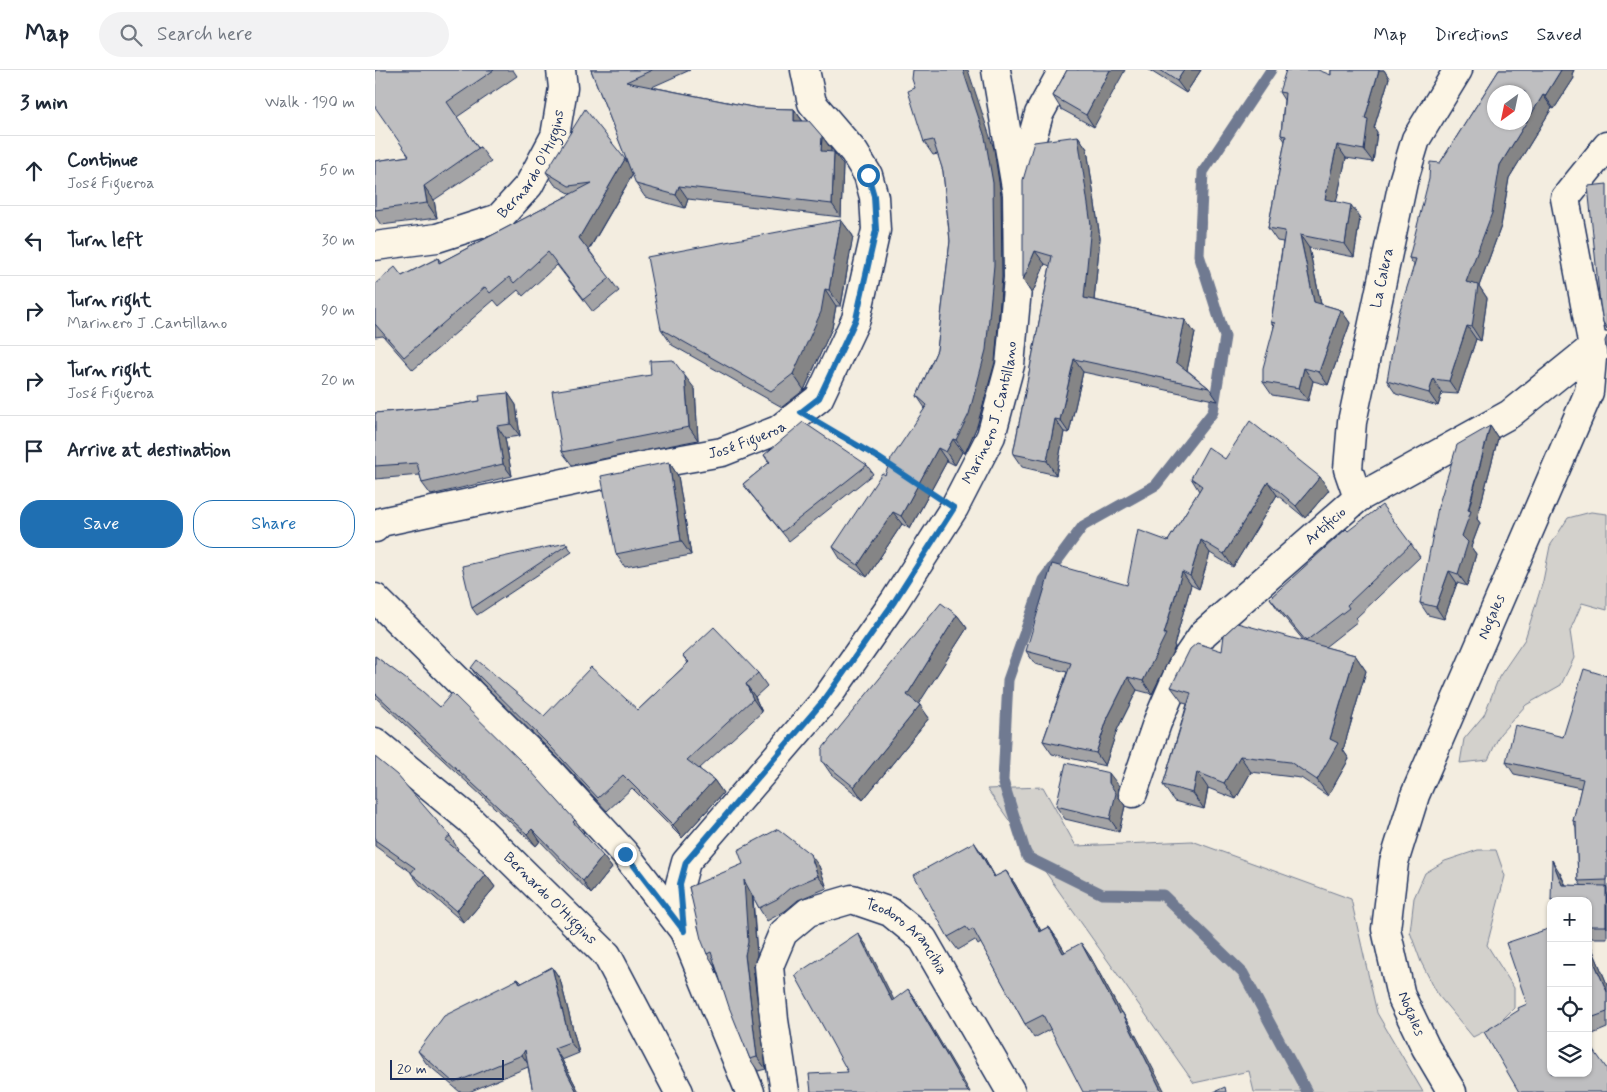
<!DOCTYPE html>
<meta charset="utf-8">
<style>
body{margin:0;font-family:Mynerve,sans-serif;background:#f2f2f3;color:#1f2937}
.controls{position:absolute;right:15px;bottom:15px;display:grid;overflow:hidden;border-radius:10px;box-shadow:0 1px 4px #0004}
.controls button{width:45px;height:45px;display:grid;place-items:center;padding:0;border:0;border-bottom:1px solid #e0e1e3;background:#fff;color:#1f2937;font:25px sans-serif}
.compass{position:absolute;left:1112px;top:15px;width:45px;height:45px;border-radius:50%;background:#fff;box-shadow:0 1px 4px #0004;rotate:213deg}
.scale{position:absolute;left:15px;bottom:12px;width:114px;box-sizing:border-box;padding-left:5px;border:2px solid #1b2f5e;border-top:0;font-size:14px;line-height:18px;white-space:nowrap;color:#1b2f5e;-webkit-text-stroke:4px #fcf5e5;paint-order:stroke}
.stop{position:absolute;width:15px;height:15px;margin:-11px;border:4px solid #1f6fb2;border-radius:50%;background:#fff}
.stop.end{background:#1f6fb2;border-color:#fff;box-shadow:0 1px 5px #0008}
.list{margin:0;padding:0;list-style:none}
h2{display:flex;justify-content:space-between;align-items:center;height:65px;margin:0;padding:0 20px;font-size:21px}
h2 small{font-size:16px;font-weight:400;color:#747a83}
.list li{display:grid;grid-template-columns:32px 1fr auto;gap:15px;align-items:center;box-sizing:border-box;height:70px;padding:0 20px;border-top:1px solid #e0e1e3}
.list b{display:block;font-size:19px;white-space:nowrap}
.list p{margin:0;font-size:16px;white-space:nowrap;color:#747a83}
.list em{font-size:16px;font-style:normal;color:#747a83}
.actions{display:flex;gap:10px;padding:15px 20px}
.actions a{flex:1;padding:11px 0;border:1px solid #1f6fb2;border-radius:20px;text-align:center;font-size:18px;color:#1f6fb2}
.actions .main{background:#1f6fb2;color:#fff}
.icon{flex:none;width:28px;height:28px;fill:none;stroke:currentColor;stroke-width:2;stroke-linecap:round;stroke-linejoin:round}
.map{position:relative;flex:none;width:1232px;height:1022px;overflow:hidden}
header{display:flex;align-items:center;gap:30px;box-sizing:border-box;height:70px;padding:0 25px;background:#fff;border-bottom:1px solid #e0e1e3}
header strong{font-size:24px}
nav{display:flex;gap:28px;margin-inline-start:auto;font-size:18px}
.search{width:350px;height:45px;background:#f2f2f3;display:flex;align-items:center;gap:12px;box-sizing:border-box;padding:0 18px;border-radius:28px;color:#747a83;font-size:19px}
main{display:flex}
aside{flex:1;background:#fff}
.map>svg:first-child{display:block}
.green{fill:#d3d1cc;stroke:#778095}
.lines{fill:none;stroke-linecap:round;stroke-linejoin:round}
.stream{stroke:#707a91;stroke-width:11}
.minor-casing{stroke:#1b2f5e;stroke-width:31}
.secondary-casing{stroke:#1b2f5e;stroke-width:31}
.path{stroke:#1b2f5e;stroke-width:3;stroke-dasharray:5 4;stroke-linecap:butt}
.minor{stroke:#fcf5e5;stroke-width:28}
.secondary{stroke:#fcf5e5;stroke-width:28}
.wall{fill:#a3a3a5;stroke:#1b2f5e}
.shaded-wall{fill:#858586;stroke:#1b2f5e}
.building{fill:#bebec0;stroke:#1b2f5e;fill-rule:evenodd}
.route{stroke:#1f6fb2;stroke-width:6}
.labels{text-anchor:middle;dominant-baseline:central;stroke-width:4.5;stroke-linejoin:round;paint-order:stroke}
.street-label{font-size:15px;fill:#1b2f5e;stroke:#fcf5e5}
</style>
<header>
<strong>Map</strong>
<div class="search"><svg class="icon" aria-label="search" viewBox="0 0 24 24"><circle cx="10" cy="10" r="6"/><path d="M15 15l6 6"/></svg>Search here</div>
<nav><a>Map</a><a>Directions</a><a>Saved</a></nav>
</header>
<main>
<aside>
<h2>3 min<small>Walk · 190 m</small></h2>
<ul class="list">
<li><svg class="icon" aria-label="ahead" viewBox="0 0 24 24"><path d="M12 20V5M6 11l6-6 6 6"/></svg><div><b>Continue</b><p>José Figueroa</p></div><em>50 m</em></li>
<li><svg class="icon" aria-label="left" viewBox="0 0 24 24"><path d="M17 20v-9H6M10 6l-5 5 5 5"/></svg><div><b>Turn left</b></div><em>30 m</em></li>
<li><svg class="icon" aria-label="right" viewBox="0 0 24 24"><path d="M7 20v-9h11M14 6l5 5-5 5"/></svg><div><b>Turn right</b><p>Marinero J .Cantillano</p></div><em>90 m</em></li>
<li><svg class="icon" aria-label="right" viewBox="0 0 24 24"><path d="M7 20v-9h11M14 6l5 5-5 5"/></svg><div><b>Turn right</b><p>José Figueroa</p></div><em>20 m</em></li>
<li><svg class="icon" aria-label="arrive" viewBox="0 0 24 24"><path d="M6 21V4h12l-3 4 3 4H6"/></svg><div><b>Arrive at destination</b></div></li>
</ul>
<div class="actions"><a class="main">Save</a><a>Share</a></div>
</aside>
<div class="map">
<svg width="1232" height="1022" viewBox="0 0 1232 1022">
<rect width="100%" height="100%" fill="#f3ede0"/>
<filter id="ink" filterUnits="userSpaceOnUse"><feTurbulence type="fractalNoise" baseFrequency=".02" numOctaves="2"/><feDisplacementMap in="SourceGraphic" scale="10" xChannelSelector="R" yChannelSelector="G"/><feConvolveMatrix kernelMatrix="1 2 1 2 8 2 1 2 1" color-interpolation-filters="sRGB"/></filter>
<g filter="url(#ink)">
<!-- green -->
<g class="green">
<path d="M1216,442L1232,444V540L1207,533L1195,561L1199,588L1186,615L1151,635L1125,664L1113,690L1085,693L1089,669L1109,645L1124,607L1150,569L1168,511L1175,476L1193,448Z"/>
<path d="M668,717L701,776L817,771L976,829L1002,943L1048,1022H879L874,1001L819,1013L612,719Z"/>
<path d="M1103,780H1121L1130,806L1112,875L1139,918V938L1122,955L1098,967L1063,925L1046,892L1035,862L1039,828L1050,803L1070,791Z"/>
</g>
<g class="lines">
<!-- stream -->
<path class="stream" d="M896,0L828,102L824,185L850,267L838,342L781,415L708,456L668,510L633,610L628,711L652,787L727,824L788,825L868,903L932,1022"/>
<!-- minor casing -->
<g class="minor-casing">
<g id="minor">
<path d="M643,118L664,44L688,0"/>
<path id="s1" d="M983,428L973,399L977,352L1028,112L1041,69L1083,0"/>
<path id="s2" d="M0,458L6,452L273,395L347,382L403,360L444,328L481,249L501,160L499,127L493,105L479,82L437,33L430,0"/>
<path d="M0,528L174,701L250,784L309,861"/>
<path id="s3" d="M758,723L782,653L807,595L828,564L983,428L1135,344L1218,277L1227,276"/>
<path id="s4" d="M375,1022L309,861L305,814L311,792L451,629L519,532L579,438L616,366L635,295L643,208L642,124L621,0"/>
<path id="s5" d="M410,1022L399,950L394,896L408,863L433,842L477,829L515,842L548,869L636,1022"/>
<path id="s6" d="M1077,1022L1051,978L1026,926L1011,859L1019,792L1040,725L1214,322L1218,277L1190,128L1232,76"/>
</g>
</g>
<!-- secondary casing -->
<g class="secondary-casing">
<g id="secondary">
<path id="s7" d="M0,176L62,168L124,148L154,115L180,66L188,18L186,0"/>
<path id="s8" d="M0,672L94,749L232,885L304,1022"/>
</g>
</g>
<!-- path -->
<path class="path" d="M456,360L517,397"/>
<!-- minor -->
<use href="#minor" class="minor"/>
<!-- secondary -->
<use href="#secondary" class="secondary"/>
</g>
<!-- wall -->
<g class="wall">
<path d="M0,0H138L142,6L82,47L103,78L105,77L116,92L59,130L62,148L6,155L0,146V91L34,86Z"/>
<path d="M216,0H315L277,17L382,38L419,39L428,51L447,66L456,79V82L468,95L466,147L313,129L310,138L270,127L261,114L258,104L214,180L244,221L218,242L182,195L148,226L143,220L124,236L119,230L38,300L8,266L0,267V214L27,206L63,188L66,192L196,124L180,115L171,102L253,93Z"/>
<path d="M692,0L719,57L686,39L678,26Z"/>
<path d="M774,0H826L811,23Z"/>
<path d="M956,0H1009L1014,8L999,58L1002,62L998,92L971,88L961,132L985,148L979,187L934,178L946,234L966,240L975,253L953,315L938,311L933,331L897,325L888,312L899,257L896,252L908,172L902,171L893,158L910,71L906,65L909,30L904,22L956,5Z"/>
<path d="M1124,0H1199L1197,4L1199,8L1179,39L1177,38L1134,108L1126,156L1104,216L1112,228L1106,271L1101,269L1083,324L1067,323L1063,336L1021,324L1012,311L1039,195L1034,188L1065,93Z"/>
<path d="M540,18L619,79L626,125L627,207L620,292L602,356L590,383L587,382L580,395L572,391L535,459L527,454L492,507L466,490L458,477L510,405L550,338L542,326L562,280L575,171L568,101L563,84L558,85L549,72Z"/>
<path d="M703,66L712,79L725,168L719,230L810,250L820,263L812,300L834,318L843,331L708,302L694,363L689,362L681,405L647,397L638,384L675,196L670,194L657,224L648,210Z"/>
<path d="M466,150L478,166L466,236H461L457,258L429,320L407,337L297,275L286,259Z"/>
<path d="M320,319L323,370L197,395L187,382Z"/>
<path d="M133,323L141,335L145,366L130,368L137,406L56,425L47,413L45,405L0,409V343L73,336L105,331Z"/>
<path d="M1115,356L1123,368L1102,449L1105,453L1096,477L1101,484L1092,516L1082,513L1069,549L1053,545L1045,533Z"/>
<path d="M389,385L492,395L498,404L414,471L375,423L368,414L394,393Z"/>
<path d="M850,389L954,420L930,448L902,425L858,497L835,483L824,519L816,515L799,575L800,577L777,624L762,620L742,660L730,696L677,684L668,671L692,602L660,594L651,581L752,515L793,471L824,421L816,408Z"/>
<path d="M294,392L303,406L316,485L250,497L241,484Z"/>
<path d="M973,461L1036,474L1045,487L981,548L983,551L950,577L980,585L991,601L968,680L974,689L953,726L926,708L876,702L861,729L833,718L829,739L799,731L788,715L812,634L808,633L796,617L847,581L929,571L904,541L895,528Z"/>
<path d="M191,473L197,482L102,545L97,538Z"/>
<path d="M582,545L592,558L543,634L554,648L488,730L456,704L447,691Z"/>
<path d="M0,586L65,637L200,750L209,762L208,763L237,798L216,824L165,771L161,776L0,627Z"/>
<path d="M308,586L383,603L392,616L380,627L387,642L324,699L339,710L348,723L307,768L257,718L232,741L185,690L105,611L96,598L169,646L263,640L313,593Z"/>
<path d="M1232,606V868H1213V831H1176L1185,803L1191,815L1207,816L1203,811L1201,757L1198,751L1206,718L1139,704L1131,692L1188,667Z"/>
<path d="M0,687L75,766L83,779L82,780L111,805L120,817L89,853L45,815L36,803V802L0,776Z"/>
<path d="M744,716L743,726L750,736L744,762L690,749L681,736Z"/>
<path d="M608,785L620,807L631,801L640,814L666,861L674,857L683,870L690,882L715,886L746,943L756,956L676,959L659,968L650,954L606,873L603,875L600,870L583,880L573,867Z"/>
<path d="M444,796L452,818L423,830L410,841L392,851L384,838L378,826L382,885L378,897L391,999L383,1001L375,989L340,896L332,884L314,817Z"/>
<path d="M1213,869L1232,914V958L1213,966Z"/>
<path d="M177,897L185,909L204,983L187,990L204,1022H158L153,997L94,1022H85L51,993L43,981L143,909L147,913Z"/>
</g>
<!-- shaded-wall -->
<g class="shaded-wall">
<path d="M588,0H593L619,79L626,125L627,207L620,292L602,356L590,383L581,370Z"/>
<path d="M735,0H750L719,57L711,45Z"/>
<path d="M809,0H826L811,23L802,11Z"/>
<path d="M1004,0H1009L1014,8L999,58L1002,62L998,92L989,80L990,48Z"/>
<path d="M1186,0H1199L1197,4L1199,8L1179,39L1170,26Z"/>
<path d="M1168,25L1177,38L1134,108L1126,156L1104,216L1112,228L1106,271L1097,257L1091,212L1125,95Z"/>
<path d="M419,39L428,52L419,51Z"/>
<path d="M447,66L456,79L455,94L446,81Z"/>
<path d="M703,66L712,79L725,168L718,241L709,228Z"/>
<path d="M962,75L971,88L959,142L950,129Z"/>
<path d="M459,82L468,95L466,147L457,134Z"/>
<path d="M250,89L259,102L213,181L204,168Z"/>
<path d="M49,116L59,130L62,148L52,133Z"/>
<path d="M304,116L313,129L310,138L301,125Z"/>
<path d="M976,135L985,148L979,187L970,174Z"/>
<path d="M466,150L478,166L466,236L454,220Z"/>
<path d="M925,165L934,178L948,244L939,232Z"/>
<path d="M660,181L670,194L657,224L648,210Z"/>
<path d="M450,219L461,236L457,258L429,320L418,304Z"/>
<path d="M966,240L975,253L953,315L944,302Z"/>
<path d="M810,250L820,263L811,305L801,292Z"/>
<path d="M1092,256L1101,269L1083,324L1074,311Z"/>
<path d="M699,289L708,302L694,363L685,350Z"/>
<path d="M929,298L938,311L933,331L924,318Z"/>
<path d="M310,306L320,319L323,370L314,357Z"/>
<path d="M1058,309L1067,323L1063,336L1054,323Z"/>
<path d="M133,323L141,335L145,366L136,354Z"/>
<path d="M680,349L689,362L681,405L672,391Z"/>
<path d="M122,356L130,368L137,406L128,394Z"/>
<path d="M1115,356L1123,368L1102,449L1105,453L1096,477L1101,484L1092,516L1083,504L1087,466Z"/>
<path d="M578,369L587,382L580,395L571,382Z"/>
<path d="M563,378L572,391L535,459L526,446Z"/>
<path d="M294,392L303,406L316,485L306,471Z"/>
<path d="M945,407L954,420L930,448L921,436Z"/>
<path d="M893,412L902,425L858,497L849,484Z"/>
<path d="M518,442L527,454L492,507L483,495Z"/>
<path d="M826,470L835,483L824,519L815,506Z"/>
<path d="M1074,501L1082,513L1069,549L1061,537Z"/>
<path d="M807,502L816,515L799,575L800,577L777,624L768,611L789,564Z"/>
<path d="M582,545L592,558L541,638L532,625Z"/>
<path d="M980,585L991,601L968,680L974,689L953,726L942,710L955,669Z"/>
<path d="M753,607L762,620L742,660L730,696L721,683L733,647Z"/>
<path d="M371,614L380,627L387,642L378,629Z"/>
<path d="M545,635L554,648L488,730L479,717Z"/>
<path d="M865,686L876,702L861,729L849,713Z"/>
<path d="M822,702L833,718L829,739L818,723Z"/>
<path d="M734,703L744,716L743,726L750,736L744,762L735,749L734,713Z"/>
<path d="M339,710L348,723L307,768L298,755Z"/>
<path d="M157,759L165,771L161,776L152,764Z"/>
<path d="M599,772L608,785L628,821L619,807Z"/>
<path d="M435,784L444,796L452,818L443,806Z"/>
<path d="M228,786L237,798L216,824L208,811Z"/>
<path d="M1177,790L1185,803L1196,828L1187,815Z"/>
<path d="M631,801L640,814L674,875L665,862Z"/>
<path d="M111,805L120,817L89,853L81,841Z"/>
<path d="M369,810L377,822L382,885L378,897L391,999L382,987L370,885Z"/>
<path d="M1231,816L1232,818V858L1231,856Z"/>
<path d="M674,857L683,870L698,896L688,883Z"/>
<path d="M483,863L492,876L526,944L517,931Z"/>
<path d="M1213,869L1232,914V922L1213,878Z"/>
<path d="M706,873L715,886L754,957L744,944Z"/>
<path d="M177,897L185,909L204,983L195,972Z"/>
<path d="M533,919L542,932L595,1022H593Z"/>
<path d="M747,942L756,956L790,1022H787Z"/>
<path d="M179,978L187,990L204,1022H202Z"/>
<path d="M150,980L155,997L147,985Z"/>
</g>
<!-- building -->
<g class="building">
<path d="M0,0H119L72,32L103,78L105,77L49,116L52,133L0,140V91L34,86L0,37Z"/>
<path d="M216,0H277L251,12L382,38L419,39V51H434L447,66L446,81L459,82L457,134L304,116L301,125L261,114Z"/>
<path d="M538,0H588L610,67L618,113L619,195L611,280L594,344L581,370L578,369L571,382L563,378L526,446L518,442L483,495L458,477L507,403L510,405L516,389L552,335L542,326L562,280L575,171L568,101L558,70L549,72L533,21L540,18L537,9Z"/>
<path d="M692,0H735L711,45L678,26Z"/>
<path d="M785,0H809L802,11Z"/>
<path d="M911,0H943L956,5V0H1004L990,48L993,49L989,80L962,75L950,129L976,135L970,174L925,165L939,232L966,240L944,302L929,298L924,318L888,312V298L900,253L896,252L910,161L893,158L911,66L906,65L910,23L904,22Z"/>
<path d="M1124,0H1186L1170,26L1168,25L1125,95L1117,143L1091,212L1103,215L1097,257L1092,256L1074,311L1058,309L1054,323L1012,311L1023,246L1041,189L1034,188L1054,109L1055,92L1065,93ZM1120,22H1150V52H1120Z"/>
<path d="M210,39L250,89L204,168L235,208L209,229L173,182L139,213L134,207L115,223L110,217L29,287L0,254V214L20,197L27,206L63,188L64,193L217,113L194,116L171,102Z"/>
<path d="M703,66L716,155L709,228L810,250L801,292L834,318L699,289L685,350L680,349L672,391L638,384L677,186L660,181L648,210V110L659,72Z"/>
<path d="M1232,114V259L1228,252L1225,234L1213,116Z"/>
<path d="M466,150L454,220L450,219L446,242L418,304L396,321L286,259L272,187Z"/>
<path d="M1232,266V285L1230,271Z"/>
<path d="M298,290L310,306L314,357L187,382L177,321L276,305L275,291Z"/>
<path d="M133,323L136,354L122,356L128,394L47,413L42,393L0,396V343L73,336L105,331L104,326Z"/>
<path d="M875,351L945,407L921,436L893,412L849,484L826,470L815,506L807,502L789,564H791L768,611L753,607L733,647L721,683L668,671L696,593L651,581L677,494L752,515L763,460L793,471L827,416L816,408L833,377L850,389Z"/>
<path d="M428,352L492,395L407,462L368,414L395,392L389,385Z"/>
<path d="M1115,356L1093,440L1096,441L1087,466L1093,472L1083,504L1074,501L1061,537L1045,533L1063,437L1082,375Z"/>
<path d="M294,392L306,471L241,484L226,406Z"/>
<path d="M1007,435L1036,474L972,535L974,538L931,571L895,528L971,459L973,461Z"/>
<path d="M191,473L192,475L97,538L87,496Z"/>
<path d="M566,533L582,545L532,625L545,635L479,717L447,691V679Z"/>
<path d="M862,553L980,585L955,669L963,673L942,710L915,692L865,686L849,713L822,702L818,723L788,715L816,623L796,617L815,579L822,573L847,581L849,565Z"/>
<path d="M339,557L383,603L371,614L378,629L312,690L339,710L298,755L248,705L223,728L176,677L96,598L102,590L169,646L216,597L263,640L314,592L308,586Z"/>
<path d="M0,586L47,621L65,637L77,623L154,699L200,750L198,752L228,786L208,811L157,759L152,764L0,623Z"/>
<path d="M1209,599L1232,606V810L1203,811L1201,752L1198,751L1208,709L1131,692L1140,655L1188,667Z"/>
<path d="M0,687L22,705L75,766L70,770L111,805L81,841L36,803L40,798L0,770Z"/>
<path d="M691,693L734,703V713L741,723L735,749L681,736Z"/>
<path d="M403,759L435,784L443,806L415,818L402,829L384,838L369,810L373,872L370,885L382,987L375,989L354,937L336,882L332,884L326,869L314,817L368,794L363,780Z"/>
<path d="M599,772L619,807L631,801L665,862L674,857L688,883L706,873L744,944L747,942L787,1022H708L668,945L650,954L598,859L594,861L591,857L573,867L539,805Z"/>
<path d="M1177,790L1187,815L1231,816V856H1213V831H1176Z"/>
<path d="M1176,858V1003H1213V972L1232,999V1022H1144L1109,962L1144,940L1143,938L1152,934L1131,873Z"/>
<path d="M483,863L517,931L533,919L593,1022H436L434,1004L473,1002L420,905Z"/>
<path d="M1213,878L1232,922V942L1213,949Z"/>
<path d="M177,897L195,972L179,978L202,1022H158L150,980L147,985L79,1013L43,981L69,946L143,909L145,914Z"/>
<path d="M850,1017L851,1022H839Z"/>
</g>
</g>
<g class="lines" filter="url(#ink)">
<!-- route -->
<path class="route" d="M250,784L309,861L305,814L311,792L450,629L519,532L579,438L504,388L426,342L444,328L481,249L501,160L499,126L493,105"/>
</g>
<g class="labels">
<!-- street labels -->
<g class="street-label">
<text stroke="none"><textPath href="#s7" startOffset="192">Bernardo O'Higgins</textPath></text>
<text stroke="none"><textPath href="#s1" startOffset="225">La Calera</textPath></text>
<text stroke="none"><textPath href="#s4" startOffset="792">Marinero J .Cantillano</textPath></text>
<text stroke="none"><textPath href="#s2" startOffset="384">José Figueroa</textPath></text>
<text stroke="none"><textPath href="#s3" startOffset="338">Artificio</textPath></text>
<text stroke="none"><textPath href="#s6" startOffset="509">Nogales</textPath></text>
<text stroke="none"><textPath href="#s8" startOffset="235">Bernardo O'Higgins</textPath></text>
<text stroke="none"><textPath href="#s5" startOffset="310">Teodoro Arancibia</textPath></text>
<text transform="translate(1036 944) rotate(67)">Nogales</text>
</g>
</g>
</svg>
<div class="controls">
<button>+</button>
<button>−</button>
<button><svg class="icon" aria-label="locate" viewBox="0 0 24 24"><circle cx="12" cy="12" r="6"/><path d="M12 2v4M12 18v4M2 12h4M18 12h4"/></svg></button>
<button><svg class="icon" aria-label="layers" viewBox="0 0 24 24"><path d="M12 4l9 5-9 5-9-5zM3 14l9 5 9-5"/></svg></button>
</div>
<svg class="compass" viewBox="-18 -18 36 36"><path d="M0-13l5 13h-10z" fill="#e53935"/><path d="M0 13l5-13h-10z" fill="#747a83"/></svg>
<div class="scale">20 m</div>
<div class="stop" style="left:493px;top:105px"></div>
<div class="stop end" style="left:250px;top:784px"></div>
</div>
</main>
